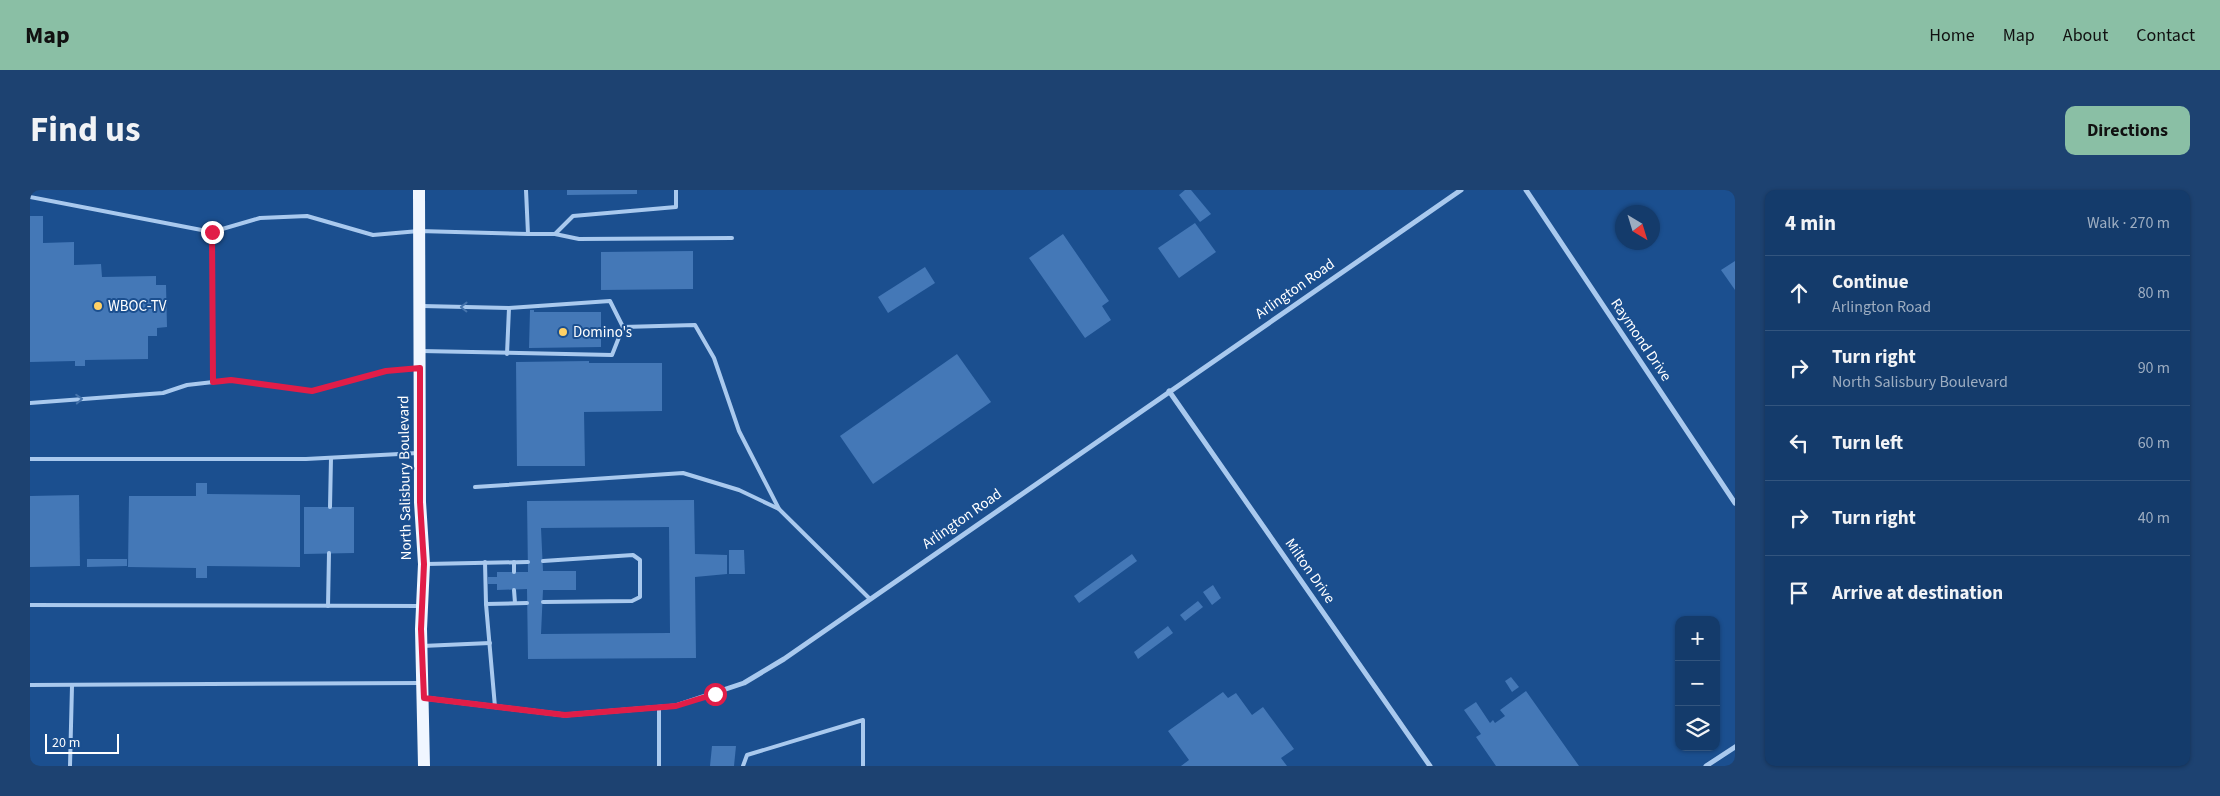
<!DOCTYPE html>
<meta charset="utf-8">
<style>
body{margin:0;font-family:"Source Sans 3",sans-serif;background:#1d4271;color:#f1f3f6}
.controls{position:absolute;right:15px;bottom:15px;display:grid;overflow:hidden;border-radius:10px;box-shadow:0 1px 4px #0004}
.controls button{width:45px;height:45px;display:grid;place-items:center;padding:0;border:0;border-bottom:1px solid #33557e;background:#143b6b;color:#f1f3f6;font:25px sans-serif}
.compass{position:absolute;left:1585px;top:15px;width:45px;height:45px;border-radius:50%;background:#143b6b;box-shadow:0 1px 4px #0004;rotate:142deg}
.scale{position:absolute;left:15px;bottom:12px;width:74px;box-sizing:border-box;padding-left:5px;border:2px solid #fff;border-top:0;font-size:14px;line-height:18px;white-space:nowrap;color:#fff;-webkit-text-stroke:4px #1b4f8f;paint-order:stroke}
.stop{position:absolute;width:15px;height:15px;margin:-11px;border:4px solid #e11d48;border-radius:50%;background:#fff}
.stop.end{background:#e11d48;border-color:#fff;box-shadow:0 1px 5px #0008}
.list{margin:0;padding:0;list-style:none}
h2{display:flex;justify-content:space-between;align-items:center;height:65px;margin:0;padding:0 20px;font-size:21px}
h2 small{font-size:16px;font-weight:400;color:#9dadc1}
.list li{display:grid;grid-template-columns:32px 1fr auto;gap:15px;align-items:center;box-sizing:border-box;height:75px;padding:0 20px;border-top:1px solid #33557e}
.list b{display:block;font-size:19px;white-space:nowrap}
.list p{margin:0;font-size:16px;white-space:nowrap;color:#9dadc1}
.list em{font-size:16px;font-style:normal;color:#9dadc1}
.icon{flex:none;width:28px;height:28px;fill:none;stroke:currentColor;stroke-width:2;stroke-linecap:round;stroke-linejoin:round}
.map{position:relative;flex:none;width:1705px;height:576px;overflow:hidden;border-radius:10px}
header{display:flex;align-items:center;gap:30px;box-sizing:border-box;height:70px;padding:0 25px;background:#8abfa5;color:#111}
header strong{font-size:24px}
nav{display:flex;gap:28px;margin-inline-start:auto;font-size:18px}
.intro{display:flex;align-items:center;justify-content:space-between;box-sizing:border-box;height:120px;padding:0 30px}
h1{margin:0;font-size:35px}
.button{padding:12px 22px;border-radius:10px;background:#8abfa5;color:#111;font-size:18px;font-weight:700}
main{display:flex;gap:30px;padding:0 30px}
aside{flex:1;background:#143b6b;border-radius:10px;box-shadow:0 1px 4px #0004}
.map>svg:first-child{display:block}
.building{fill:#4478b7;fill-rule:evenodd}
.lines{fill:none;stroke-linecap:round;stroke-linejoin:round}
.lane{stroke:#a9c9ee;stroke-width:4}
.street{stroke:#a9c9ee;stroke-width:5}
.primary{stroke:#f0f6ff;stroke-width:12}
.oneway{stroke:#4674ac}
.route{stroke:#e11d48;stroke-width:6}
.poi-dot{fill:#ffd166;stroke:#1b4f8f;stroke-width:2}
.labels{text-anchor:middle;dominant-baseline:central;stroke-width:4;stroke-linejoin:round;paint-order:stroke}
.street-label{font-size:15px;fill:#fff;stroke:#1b4f8f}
.poi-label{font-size:15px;fill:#fff;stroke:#1b4f8f;text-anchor:start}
</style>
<header>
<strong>Map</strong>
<nav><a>Home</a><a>Map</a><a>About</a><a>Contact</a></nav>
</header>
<div class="intro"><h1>Find us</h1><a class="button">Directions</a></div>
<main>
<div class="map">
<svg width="1705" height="576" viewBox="0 0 1705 576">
<rect width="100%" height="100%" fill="#1b4f8f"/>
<!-- building -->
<g class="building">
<path d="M537,0H607V4L537,5Z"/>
<path d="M1155,0H1161L1181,24L1170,32L1149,5Z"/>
<path d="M0,26H13V53L44,52V75L71,74L72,87L126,86V95H136L137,137L127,138V146H118V169L55,170V176H45V171L0,172Z"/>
<path d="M1165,33L1186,62L1149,88L1128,58Z"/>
<path d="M1033,44L1079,111L1072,116L1081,130L1055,148L999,68Z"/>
<path d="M663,61V99L571,100V62Z"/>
<path d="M1705,71V100L1691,80Z"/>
<path d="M895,77L905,93L858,123L848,107Z"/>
<path d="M500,120H504V122H571V157L499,158Z"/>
<path d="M927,164L961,212L843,294L810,246Z"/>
<path d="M559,171V173H632V221L554,222L555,276H487L486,172Z"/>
<path d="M166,293H177V304L270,305V377L177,376V388H166V378L98,377L99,306H166Z"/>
<path d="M49,305L50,376L0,377V306Z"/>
<path d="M664,310L665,364L697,365V384L665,387L666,468L498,469L497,399L467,400V394H458V387H467V382H498L497,311ZM639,337L640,443L511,444L513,400H546V381H513L511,338Z"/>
<path d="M274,317H324V363L274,364Z"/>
<path d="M699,360H714L715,384H699Z"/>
<path d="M1102,364L1107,371L1049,413L1044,406Z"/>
<path d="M57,369H97V376L57,377Z"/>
<path d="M1183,395L1191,408L1182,415L1173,402Z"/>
<path d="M1168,411L1173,417L1155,431L1150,425Z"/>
<path d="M1138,436L1143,443L1108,469L1104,462Z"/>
<path d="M1481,487L1489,497L1482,502L1475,491Z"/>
<path d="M1496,501L1549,576H1466L1446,547L1451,544L1434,520L1446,512L1460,533L1463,530L1465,533L1475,526L1470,520Z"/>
<path d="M1193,502L1198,508L1206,503L1222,525L1233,517L1264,559L1251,568L1257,576H1151L1159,570L1138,541Z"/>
<path d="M682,556H706L704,576H680Z"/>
</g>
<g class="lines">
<!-- lane -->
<g class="lane">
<path d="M496,0L498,44H525L549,49L702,48"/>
<path d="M0,7L182,42L230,28L277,26L343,45L389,41L498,44"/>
<path d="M182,42L183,192"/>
<path d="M525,44L543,26L646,17V0"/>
<path d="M593,137L665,135L684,168L709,241L749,319L840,409"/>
<path d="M391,161L582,165L593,137L580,111L479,118L392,116"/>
<path d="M477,164L479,118"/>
<path d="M0,213L133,203L157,195L201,190L282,201L356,181L387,178"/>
<path d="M0,269H276L388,263"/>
<path d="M445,297L653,283L709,300L749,319"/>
<path d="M300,317L301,268"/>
<path d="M513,371L603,365L610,370V407L602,411L513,412"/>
<path d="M455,372L456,414L497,413"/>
<path d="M484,372V382"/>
<path d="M396,374L498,372"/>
<path d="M484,400L485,413"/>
<path d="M456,414L465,517"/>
<path d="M0,415L391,416"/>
<path d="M298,416L299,363"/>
<path d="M392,456L460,453"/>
<path d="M0,495L391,493"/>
<path d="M629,517V576"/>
<path d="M40,576L42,496"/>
<path d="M713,576L717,565L833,530V576"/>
</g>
<!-- street -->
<g class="street">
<path d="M1496,0L1705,313"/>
<path d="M1139,201L1400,576"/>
<path d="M394,508L535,525L645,516L714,493L754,469L1431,0"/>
<path d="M1676,576L1705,557"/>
</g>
<!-- primary -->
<path class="primary" d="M389,0L390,312L394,374L391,439L394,576"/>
</g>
<!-- one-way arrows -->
<defs><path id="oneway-chevron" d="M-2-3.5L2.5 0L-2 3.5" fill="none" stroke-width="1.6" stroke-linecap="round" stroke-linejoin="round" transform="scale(1.25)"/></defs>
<g class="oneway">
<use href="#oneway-chevron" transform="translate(434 117) rotate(-179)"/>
<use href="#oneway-chevron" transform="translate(49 209) rotate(-4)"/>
</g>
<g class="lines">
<!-- route -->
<path class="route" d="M182,42L183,192L201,190L282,201L356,181L390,178V312L394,374L391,439L394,508L535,525L646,516L685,504"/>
</g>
<!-- markers -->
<g class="poi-dot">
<circle cx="68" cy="116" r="5"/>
<circle cx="533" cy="142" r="5"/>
</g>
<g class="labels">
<!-- street labels -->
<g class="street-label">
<text transform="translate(1265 99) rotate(-35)">Arlington Road</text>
<text transform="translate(1611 150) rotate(56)">Raymond Drive</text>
<text transform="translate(375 288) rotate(-91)">North Salisbury Boulevard</text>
<text transform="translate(932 329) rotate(-35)">Arlington Road</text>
<text transform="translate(1280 381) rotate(55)">Milton Drive</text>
</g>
<!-- poi labels -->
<g class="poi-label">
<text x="78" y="116">WBOC-TV</text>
<text x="543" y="142">Domino's</text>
</g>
</g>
</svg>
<div class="controls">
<button>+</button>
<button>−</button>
<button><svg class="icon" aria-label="layers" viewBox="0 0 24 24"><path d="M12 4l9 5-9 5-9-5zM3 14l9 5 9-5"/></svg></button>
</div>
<svg class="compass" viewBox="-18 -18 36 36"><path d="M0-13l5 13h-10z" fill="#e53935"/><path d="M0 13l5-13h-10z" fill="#9dadc1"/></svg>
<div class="scale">20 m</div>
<div class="stop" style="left:685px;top:504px"></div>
<div class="stop end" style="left:182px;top:42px"></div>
</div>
<aside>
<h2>4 min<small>Walk · 270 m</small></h2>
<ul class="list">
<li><svg class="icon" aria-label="ahead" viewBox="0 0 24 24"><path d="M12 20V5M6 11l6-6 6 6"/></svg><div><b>Continue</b><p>Arlington Road</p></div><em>80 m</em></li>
<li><svg class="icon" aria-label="right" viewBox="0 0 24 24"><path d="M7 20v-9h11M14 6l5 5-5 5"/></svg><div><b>Turn right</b><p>North Salisbury Boulevard</p></div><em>90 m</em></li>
<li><svg class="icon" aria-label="left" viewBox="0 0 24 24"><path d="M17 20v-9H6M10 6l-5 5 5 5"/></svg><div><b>Turn left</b></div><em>60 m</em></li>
<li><svg class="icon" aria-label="right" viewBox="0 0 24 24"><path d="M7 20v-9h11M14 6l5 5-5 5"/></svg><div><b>Turn right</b></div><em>40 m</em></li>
<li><svg class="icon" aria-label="arrive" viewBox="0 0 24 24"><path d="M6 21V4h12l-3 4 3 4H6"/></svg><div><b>Arrive at destination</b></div></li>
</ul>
</aside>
</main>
